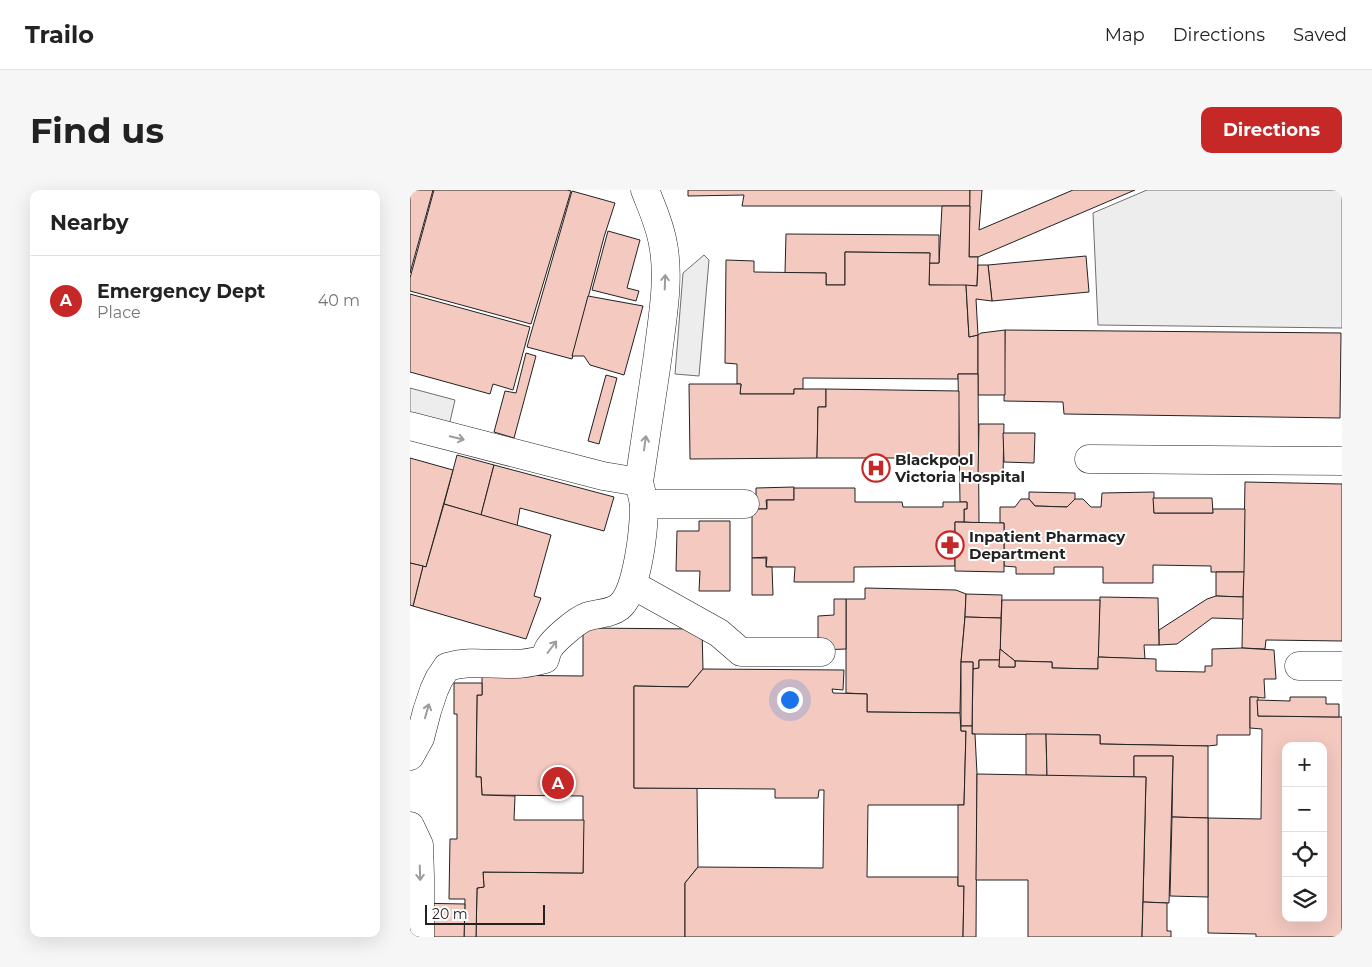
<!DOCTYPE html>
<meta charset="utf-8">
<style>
body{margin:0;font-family:Montserrat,sans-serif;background:#f6f6f6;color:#222}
.controls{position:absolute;right:15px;bottom:15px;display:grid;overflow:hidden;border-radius:10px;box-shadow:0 5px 20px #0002}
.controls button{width:45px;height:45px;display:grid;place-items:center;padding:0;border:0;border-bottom:1px solid #e0e0e0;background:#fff;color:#222;font:25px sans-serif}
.scale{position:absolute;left:15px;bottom:12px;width:120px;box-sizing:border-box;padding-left:5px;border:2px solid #222;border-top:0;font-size:14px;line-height:18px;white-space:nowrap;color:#222;-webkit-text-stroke:4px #fff;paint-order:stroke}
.you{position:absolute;left:379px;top:509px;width:18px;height:18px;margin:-12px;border:4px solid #fff;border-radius:50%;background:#1a73e8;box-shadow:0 0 0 8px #1a73e833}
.badge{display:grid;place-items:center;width:32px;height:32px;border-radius:50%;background:#c62828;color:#fff;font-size:16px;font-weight:700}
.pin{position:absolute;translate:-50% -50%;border:2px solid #fff;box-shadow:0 1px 5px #0006}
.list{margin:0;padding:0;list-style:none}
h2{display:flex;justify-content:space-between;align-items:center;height:65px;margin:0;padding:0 20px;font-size:21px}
h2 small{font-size:16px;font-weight:400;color:#767676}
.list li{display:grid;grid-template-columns:32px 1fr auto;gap:15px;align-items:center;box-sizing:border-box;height:90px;padding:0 20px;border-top:1px solid #e0e0e0}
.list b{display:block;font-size:19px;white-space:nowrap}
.list p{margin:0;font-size:16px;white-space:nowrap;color:#767676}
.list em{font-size:16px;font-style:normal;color:#767676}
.icon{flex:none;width:28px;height:28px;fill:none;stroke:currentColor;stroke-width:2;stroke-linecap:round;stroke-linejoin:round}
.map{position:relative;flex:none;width:932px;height:747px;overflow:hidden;border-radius:10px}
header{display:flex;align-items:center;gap:30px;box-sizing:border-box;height:70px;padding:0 25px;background:#fff;border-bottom:1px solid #e0e0e0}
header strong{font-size:24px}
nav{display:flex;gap:28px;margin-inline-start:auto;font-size:18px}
.intro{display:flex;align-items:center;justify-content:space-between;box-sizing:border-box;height:120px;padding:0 30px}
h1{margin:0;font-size:35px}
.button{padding:12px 22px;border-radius:10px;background:#c62828;color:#fff;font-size:18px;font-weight:700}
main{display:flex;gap:30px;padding:0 30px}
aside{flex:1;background:#fff;border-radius:10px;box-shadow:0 5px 20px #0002}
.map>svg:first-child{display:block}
.parking{fill:#ededed;stroke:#6f6f6f}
.building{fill:#f3c9c0;stroke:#222;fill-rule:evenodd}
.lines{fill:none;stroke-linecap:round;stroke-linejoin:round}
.minor-casing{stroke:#222;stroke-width:29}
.minor{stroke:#fff;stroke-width:28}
.oneway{stroke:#9c9c9c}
.labels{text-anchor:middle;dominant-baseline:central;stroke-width:4;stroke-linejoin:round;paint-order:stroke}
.poi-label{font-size:15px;font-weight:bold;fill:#222;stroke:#fff;text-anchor:start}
</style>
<header>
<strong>Trailo</strong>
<nav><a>Map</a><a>Directions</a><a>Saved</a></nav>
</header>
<div class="intro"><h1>Find us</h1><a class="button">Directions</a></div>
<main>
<aside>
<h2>Nearby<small></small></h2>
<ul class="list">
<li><span class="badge">A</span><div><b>Emergency Dept</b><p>Place</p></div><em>40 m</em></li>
</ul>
</aside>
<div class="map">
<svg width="932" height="747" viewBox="0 0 932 747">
<rect width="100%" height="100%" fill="#fff"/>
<!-- parking -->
<g class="parking">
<path d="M737,0H932V138L688,135L683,23Z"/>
<path d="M294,65L299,70L289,186L265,184L273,83Z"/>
<path d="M0,198L45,210L39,236L0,226Z"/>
</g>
<!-- building -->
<g class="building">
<path d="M0,0H23L0,83Z"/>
<path d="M24,0H157L161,1L121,134L0,101V88Z"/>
<path d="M278,0H560V16H332L334,5L278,6Z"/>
<path d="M560,0H572L569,40L663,0H725L568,67H559Z"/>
<path d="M162,1L205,13L194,47L162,169L117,157Z"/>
<path d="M532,16H560L559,67H568L567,96L519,95V73H529Z"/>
<path d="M198,41L230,50L217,98L229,101L226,111L182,100Z"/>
<path d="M376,44L529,45V73H519L520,63L435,62V95H416V83H375Z"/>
<path d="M435,62L520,63L519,95H556L559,147L568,145V184H548V189L393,188V199H384V204H330L331,194H327V174L315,173L316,70L344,71V82L416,83V95H435Z"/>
<path d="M676,66L679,102L582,111L578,75Z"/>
<path d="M568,75H578L582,111L566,109L568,145L559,147L556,95L567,96Z"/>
<path d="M0,104L120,137L103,200L83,194L80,204L0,182Z"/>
<path d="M178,106L233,116L214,185L180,175L174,166H162Z"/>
<path d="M595,140L931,143L930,228L654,224L653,212L594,211Z"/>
<path d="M595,140V205H568V145L571,143Z"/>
<path d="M116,163L126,166L104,248L84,242L95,201L106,203Z"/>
<path d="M548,184H568L569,333L554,332V319H557V312H550Z"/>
<path d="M196,185L207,188L189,254L178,251Z"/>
<path d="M279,194H331L330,204H384V199H416V217H408L407,268L280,269Z"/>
<path d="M416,199L549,201V268H407L408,217H416Z"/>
<path d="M569,234H594L593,286H568Z"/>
<path d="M593,243H625L624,273L594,272Z"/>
<path d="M47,265L84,275L71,325L34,314Z"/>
<path d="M0,268L43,280L16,377L0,373Z"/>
<path d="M84,275L204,307L194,341L110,318L107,336L71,325Z"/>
<path d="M835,292L932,294V451L856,450L855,459L832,458Z"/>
<path d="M384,297V310H356L357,319H346V298Z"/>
<path d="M384,298H445V312H492L493,317H533V312H557V319H554V332H545V376L444,377V392H384L385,377H356L357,367L342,368V319H357V310H384Z"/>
<path d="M619,302L665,303V309L657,317L625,316L619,309Z"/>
<path d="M744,302V323H803L802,319H835L834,382H801V376L743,375V393H693V377H644V384H606V377L594,376V333H590V317H605L611,309H619L625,316L657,317L665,309H673L681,317H691L692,303Z"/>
<path d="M743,308H802L803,323H744Z"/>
<path d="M34,314L141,345L124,406L131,408L116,449L3,416L13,376L16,377Z"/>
<path d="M289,331H320V401H289L290,381H266L267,341H289Z"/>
<path d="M545,332L594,333V382L545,381Z"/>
<path d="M342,368H356V377H362L363,405H342Z"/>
<path d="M0,373L13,376L3,416L0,415Z"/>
<path d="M806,382H834L833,407L806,406Z"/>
<path d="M455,398L546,400L556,404L555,427L551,472L550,523L457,522V504L436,503V409H455Z"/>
<path d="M556,404L592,405L591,428L555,427Z"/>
<path d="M806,406L833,407V429L802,428L767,454L749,455V440L797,409Z"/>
<path d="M690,407L748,408L749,455H734L735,469L688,467Z"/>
<path d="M424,409H436V459L408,460V426L424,425Z"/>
<path d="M592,410H690L688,479L642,478V472L605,471L590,459Z"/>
<path d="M555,427L591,428L590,470H569V478L563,479V472H551Z"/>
<path d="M173,438L292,439L293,479L278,497L224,496V598H287L288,677L275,693V747H66L67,698L74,697L73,682L173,683V606L72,605L71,587H66L67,505H72V485L173,486Z"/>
<path d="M832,458L864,460L866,489H854L855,508L840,507V545H807V555L798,556L690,554V545L562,544L563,479L569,478V470H590L589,477H605V471L642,472V478L688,479V467L746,469V481L795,482V476H802V459Z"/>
<path d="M590,459L605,471V477H589Z"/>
<path d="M551,472H563L562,536H551Z"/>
<path d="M293,479L434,480L433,500L422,499L423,503L457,504V522L550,523L551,541H556L554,615H458L457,687H548V696H554L553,747H275V693L288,677L413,678L414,600H409L408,608H365V599L224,598V496L278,497Z"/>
<path d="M44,493H72V505H67L66,587H71L72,605L105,606L104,630H174L173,683L73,682L74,697L67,698L66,747H54L55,709H39L40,649H47V524H44Z"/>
<path d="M840,507H848V526L932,527V747H846V744L798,743V628L851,629L852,539L840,538ZM876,556H913V728H876Z"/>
<path d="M880,507H916V514H929V527L848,526L847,510L880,511Z"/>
<path d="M551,536H562V544H565L567,584L566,747H553L554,696H548V615H554L556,541H551Z"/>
<path d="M616,544H636L637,586L616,585Z"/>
<path d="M636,544L690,545V554L798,556V628L762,627L763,566H724V587L637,586Z"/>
<path d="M724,566H763L759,713L733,712L736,587H724Z"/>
<path d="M567,584L736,587L732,747H618V690H566Z"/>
<path d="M762,627L798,628V707L760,706Z"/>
<path d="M733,712L757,713V741H761V747H732Z"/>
<path d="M0,713L55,714L54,747H0Z"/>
</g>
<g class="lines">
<!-- minor casing -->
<g class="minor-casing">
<g id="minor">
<path d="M0,236L193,286L229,292"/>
<path d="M679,269L932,271"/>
<path d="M234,314H335"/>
<path d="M223,395L309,443L331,462H411"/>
<path d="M889,476H932"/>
<path d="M0,566L10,548L17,521L24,500L29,489L37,477C62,470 78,475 104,474C115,474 124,472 135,469C136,466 137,461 139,458C144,450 167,430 176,427C187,423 200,424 209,417C228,402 234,338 234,315C233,308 231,300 229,292C235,250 242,207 248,164C252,130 260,89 253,54C250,35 242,18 235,0"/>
<path d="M0,636L9,655L10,686V747"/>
</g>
</g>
<!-- minor -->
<use href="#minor" class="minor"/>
</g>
<!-- one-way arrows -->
<defs><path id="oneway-shaft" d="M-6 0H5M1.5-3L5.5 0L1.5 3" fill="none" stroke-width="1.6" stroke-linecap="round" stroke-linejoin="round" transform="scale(1.25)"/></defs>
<g class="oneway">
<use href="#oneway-shaft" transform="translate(255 92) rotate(-88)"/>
<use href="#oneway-shaft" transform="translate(47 248) rotate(14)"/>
<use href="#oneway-shaft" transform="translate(235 253) rotate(-82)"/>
<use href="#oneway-shaft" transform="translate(142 457) rotate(-53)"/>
<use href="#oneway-shaft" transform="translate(17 521) rotate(-74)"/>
<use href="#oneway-shaft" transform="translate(10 683) rotate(88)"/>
</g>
<!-- icons -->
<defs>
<g id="hospital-ring" transform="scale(1.4375)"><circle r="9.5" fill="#fff" stroke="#c62828" stroke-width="1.5"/><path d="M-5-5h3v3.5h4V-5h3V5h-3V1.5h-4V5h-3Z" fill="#c62828"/></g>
<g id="pharmacy-ring" transform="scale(1.4375)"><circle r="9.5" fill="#fff" stroke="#c62828" stroke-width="1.5"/><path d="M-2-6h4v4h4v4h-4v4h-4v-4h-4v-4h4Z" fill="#c62828"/></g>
</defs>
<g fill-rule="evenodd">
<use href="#hospital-ring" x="466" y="278"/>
<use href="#pharmacy-ring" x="540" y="355"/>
</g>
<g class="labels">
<!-- poi labels -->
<g class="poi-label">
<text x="485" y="269">Blackpool<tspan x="485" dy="17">Victoria Hospital</tspan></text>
<text x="559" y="346">Inpatient Pharmacy<tspan x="559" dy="17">Department</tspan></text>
</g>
</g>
</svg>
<div class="controls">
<button>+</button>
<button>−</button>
<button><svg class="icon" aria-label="locate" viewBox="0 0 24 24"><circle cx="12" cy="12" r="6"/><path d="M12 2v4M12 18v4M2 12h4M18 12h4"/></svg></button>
<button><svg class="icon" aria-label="layers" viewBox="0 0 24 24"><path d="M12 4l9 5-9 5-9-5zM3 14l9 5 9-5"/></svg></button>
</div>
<div class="scale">20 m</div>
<div class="you"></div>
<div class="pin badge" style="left:148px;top:593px">A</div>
</div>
</main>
